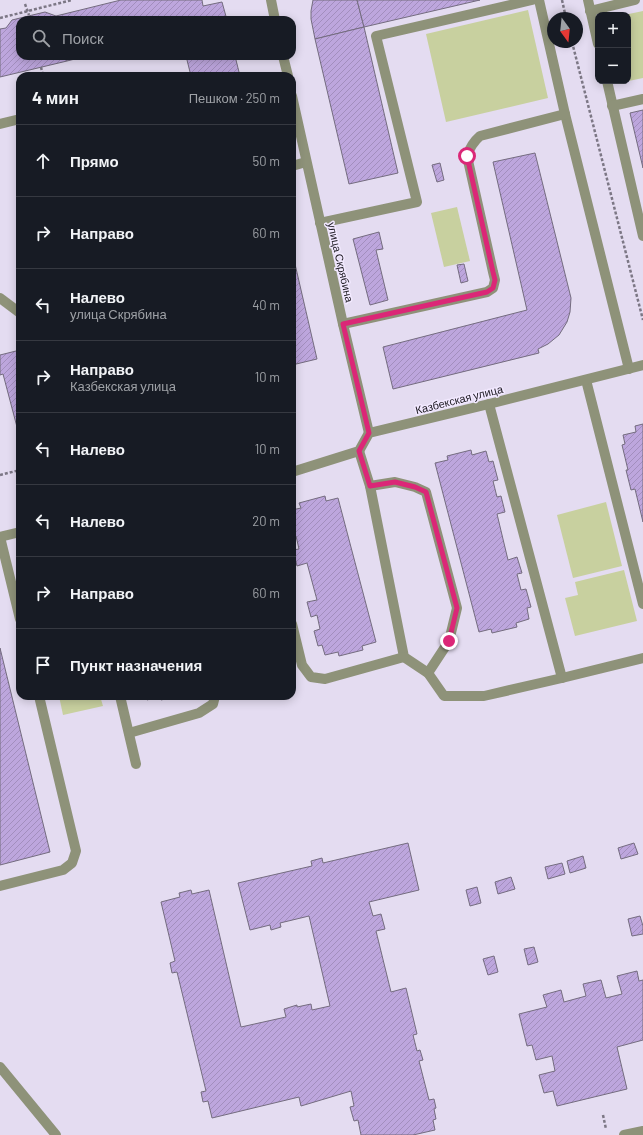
<!DOCTYPE html>
<html lang="ru">
<meta charset="utf-8">
<style>
body{margin:0;font-family:Barlow,sans-serif;background:#20242c;color:#f1f3f6}
.controls{position:absolute;right:12px;top:12px;display:grid;overflow:hidden;border-radius:8px;box-shadow:0 2px 10px #0003}
.controls button{width:36px;height:36px;display:grid;place-items:center;padding:0;border:0;border-bottom:1px solid #363941;background:#171b24;color:#f1f3f6;font:20px sans-serif}
.compass{position:absolute;left:547px;top:12px;width:36px;height:36px;border-radius:50%;background:#171b24;box-shadow:0 2px 10px #0003;rotate:165deg}
.stop{position:absolute;width:12px;height:12px;margin:-9px;border:3px solid #db2777;border-radius:50%;background:#fff}
.stop.end{background:#db2777;border-color:#fff;box-shadow:0 1px 4px #0008}
.list{margin:0;padding:0;list-style:none}
h2{display:flex;justify-content:space-between;align-items:center;height:52px;margin:0;padding:0 16px;font-size:17px}
h2 small{font-size:13px;font-weight:400;color:#9ea1a6}
.list li{display:grid;grid-template-columns:26px 1fr auto;gap:12px;align-items:center;box-sizing:border-box;height:72px;padding:0 16px;border-top:1px solid #363941}
.list b{display:block;font-size:15px;white-space:nowrap}
.list p{margin:0;font-size:13px;white-space:nowrap;color:#9ea1a6}
.list em{font-size:13px;font-style:normal;color:#9ea1a6}
.icon{flex:none;width:22px;height:22px;fill:none;stroke:currentColor;stroke-width:2;stroke-linecap:round;stroke-linejoin:round}
.map{position:relative;flex:none;width:643px;height:1135px;overflow:hidden}
.search{position:absolute;background:#171b24;box-shadow:0 2px 10px #0003;left:16px;top:16px;width:280px;height:44px;display:flex;align-items:center;gap:10px;box-sizing:border-box;padding:0 14px;border-radius:12px;color:#9ea1a6;font-size:15px}
.panel{position:absolute;background:#171b24;box-shadow:0 2px 10px #0003;left:16px;top:72px;width:280px;height:628px;border-radius:12px}
.map>svg:first-child{display:block}
.park{fill:#c8d09f}
.building{fill:url(#building-hatch);stroke:#746c7f}
.lines{fill:none;stroke-linecap:round;stroke-linejoin:round}
.path{stroke:#7c7785;stroke-width:2.5;stroke-dasharray:3 2;stroke-linecap:butt}
.lane{stroke:#8e9279;stroke-width:10}
.street{stroke:#8e9279;stroke-width:10}
.route{stroke:#db2777;stroke-width:5}
.labels{text-anchor:middle;dominant-baseline:central;stroke-width:3;stroke-linejoin:round;paint-order:stroke}
.street-label{font-size:11px;fill:#1d1a22;stroke:#f2e9ff}
</style>
<div class="map">
<svg width="643" height="1135" viewBox="0 0 643 1135">
<defs>
<pattern id="building-hatch" width="6" height="6" patternUnits="userSpaceOnUse"><rect width="6" height="6" fill="#bda6dd"/><path d="M-1 1l2-2M0 6l6-6M5 7l2-2" fill="none" stroke="#a28ebd"/></pattern>
</defs>
<rect width="100%" height="100%" fill="#e4dcf1"/>
<!-- park -->
<g class="park">
<path d="M528,10L548,98L446,122L426,34Z"/>
<path d="M643,11V78L624,82V81H628V15H624Z"/>
<path d="M457,207L470,261L444,267L431,213Z"/>
<path d="M606,502L622,566L573,578L557,515Z"/>
<path d="M624,570L637,621L575,636L565,598L578,595L575,582Z"/>
<path d="M59,696H100L103,706L63,715Z"/>
</g>
<!-- building -->
<g class="building">
<path d="M121,0H202L203,6L222,2L227,20H57L56,16Z"/>
<path d="M313,0H357L364,27L315,39L311,19V11Z"/>
<path d="M357,0H480L364,27Z"/>
<path d="M45,12L56,16L57,20H20V56H66L67,61L0,77V29L6,28L12,20Z"/>
<path d="M364,27L398,173L349,184L315,39Z"/>
<path d="M66,56H87L67,61Z"/>
<path d="M186,56H235L240,76H191Z"/>
<path d="M643,110V168L630,113Z"/>
<path d="M535,153L571,298L570,312L567,322L559,335L548,344L538,349L539,353L393,389L383,347L527,310L493,162Z"/>
<path d="M440,163L444,180L437,182L432,165Z"/>
<path d="M379,232L383,249L376,250L388,300L370,305L353,239Z"/>
<path d="M292,251L317,359L292,365Z"/>
<path d="M464,264L468,281L461,283L457,265Z"/>
<path d="M20,350V426L17,427L3,374L0,375V355Z"/>
<path d="M643,424V522L635,489L631,490L626,470H628L622,445L625,444L623,435L636,432L635,426Z"/>
<path d="M471,450L472,455L486,451L489,462L493,461L498,480L493,481L497,497L501,496L505,512L497,514L508,560L517,557L522,573L517,574L521,590L526,589L531,607L527,608L529,619L516,623L517,627L492,633L491,629L479,632L435,463L448,460L447,456Z"/>
<path d="M325,496L326,501L338,498L376,642L362,646L363,650L339,656L338,652L325,655L322,645L318,646L314,631L320,629L317,615L311,617L307,602L317,600L307,563L297,566L293,550L299,549L296,536L292,537V510L301,508L299,503Z"/>
<path d="M0,648L50,852L0,865Z"/>
<path d="M146,696H160L147,700Z"/>
<path d="M160,696H177L161,700Z"/>
<path d="M408,843L419,890L369,902L373,916L381,914L385,929L376,931L391,992L406,988L417,1034L413,1035L417,1051L420,1050L423,1060L419,1061L429,1100L434,1099L436,1108L434,1109L436,1119L433,1120L435,1130L413,1135H361L358,1120L354,1121L350,1107L354,1106L351,1091L301,1106L299,1097L212,1118L208,1101L203,1102L201,1092L206,1091L177,972L172,973L170,963L175,961L161,902L180,897L179,893L191,890L192,894L209,890L241,1027L286,1017L284,1009L297,1005V1007L311,1004L312,1010L330,1006L309,916L280,923L281,927L271,930L270,925L250,930L238,883L312,866L311,861L322,858L323,863Z"/>
<path d="M634,843L638,854L621,859L618,848Z"/>
<path d="M583,856L586,868L570,873L567,861Z"/>
<path d="M562,863L565,874L548,879L545,867Z"/>
<path d="M511,877L515,889L498,894L495,882Z"/>
<path d="M477,887L481,903L470,906L466,890Z"/>
<path d="M640,916L643,926V934L632,936L628,919Z"/>
<path d="M534,947L538,962L528,965L524,949Z"/>
<path d="M494,956L498,972L488,975L483,959Z"/>
<path d="M637,971L639,981L643,980V1040L617,1047L627,1089L557,1106L553,1091L544,1093L539,1075L555,1071L552,1056L536,1060L532,1045L527,1046L519,1014L547,1007L543,995L561,990L564,1002L586,996L583,984L601,980L606,998L622,994L617,976Z"/>
</g>
<g class="lines">
<!-- path -->
<g class="path">
<path d="M562,0L566,18"/>
<path d="M25,4L29,15"/>
<path d="M0,18L72,0"/>
<path d="M572,42L643,320"/>
<path d="M41,67L43,76"/>
<path d="M0,475L20,470"/>
<path d="M603,1115L606,1129"/>
</g>
<!-- lane -->
<g class="lane">
<path d="M539,0L565,114L629,369"/>
<path d="M588,0L598,44"/>
<path d="M607,81L643,236"/>
<path d="M612,106L643,99"/>
<path d="M0,124L20,119"/>
<path d="M292,166L306,162"/>
<path d="M320,223L417,202L376,36L532,0"/>
<path d="M0,298L20,313"/>
<path d="M586,380L643,604"/>
<path d="M489,404L562,678"/>
<path d="M359,451L370,486L404,657L428,673L444,696H484L562,678L643,658"/>
<path d="M370,486L395,482L415,487L426,492L457,608L449,641L428,673"/>
<path d="M0,537L20,619"/>
<path d="M292,624L302,665L311,677L325,679L404,657"/>
<path d="M120,696L136,764"/>
<path d="M129,733L199,713L213,704L215,696"/>
<path d="M0,886L63,870L72,863L76,851L39,696"/>
</g>
<!-- street -->
<g class="street">
<path d="M271,0L275,20"/>
<path d="M590,11L635,0"/>
<path d="M283,56L288,76"/>
<path d="M292,96L343,324L369,433"/>
<path d="M343,324L487,292L493,288L495,280L493,272L467,156C470,147 473,142 480,136L565,114"/>
<path d="M292,472L359,451L369,433L489,404L643,365"/>
<path d="M0,537L20,532"/>
<path d="M0,1067L56,1135"/>
<path d="M624,1135L643,1131"/>
</g>
</g>
<g class="lines">
<!-- route -->
<path class="route" d="M449,641L457,608L426,492L415,487L395,482L370,486L359,451L369,433L343,324L487,292L493,288L495,280L493,272L467,156"/>
</g>
<g class="labels">
<!-- street labels -->
<g class="street-label">
<text transform="translate(341 262) rotate(77)">улица Скрябина</text>
<text transform="translate(459 399) rotate(-14)">Казбекская улица</text>
</g>
</g>
</svg>
<div class="controls">
<button>+</button>
<button>−</button>
</div>
<svg class="compass" viewBox="-18 -18 36 36"><path d="M0-13l5 13h-10z" fill="#e53935"/><path d="M0 13l5-13h-10z" fill="#9ea1a6"/></svg>
<div class="stop" style="left:467px;top:156px"></div>
<div class="stop end" style="left:449px;top:641px"></div>
<div class="search"><svg class="icon" aria-label="search" viewBox="0 0 24 24"><circle cx="10" cy="10" r="6"/><path d="M15 15l6 6"/></svg>Поиск</div>
<section class="panel">
<h2>4 мин<small>Пешком · 250 m</small></h2>
<ul class="list">
<li><svg class="icon" aria-label="ahead" viewBox="0 0 24 24"><path d="M12 20V5M6 11l6-6 6 6"/></svg><div><b>Прямо</b></div><em>50 m</em></li>
<li><svg class="icon" aria-label="right" viewBox="0 0 24 24"><path d="M7 20v-9h11M14 6l5 5-5 5"/></svg><div><b>Направо</b></div><em>60 m</em></li>
<li><svg class="icon" aria-label="left" viewBox="0 0 24 24"><path d="M17 20v-9H6M10 6l-5 5 5 5"/></svg><div><b>Налево</b><p>улица Скрябина</p></div><em>40 m</em></li>
<li><svg class="icon" aria-label="right" viewBox="0 0 24 24"><path d="M7 20v-9h11M14 6l5 5-5 5"/></svg><div><b>Направо</b><p>Казбекская улица</p></div><em>10 m</em></li>
<li><svg class="icon" aria-label="left" viewBox="0 0 24 24"><path d="M17 20v-9H6M10 6l-5 5 5 5"/></svg><div><b>Налево</b></div><em>10 m</em></li>
<li><svg class="icon" aria-label="left" viewBox="0 0 24 24"><path d="M17 20v-9H6M10 6l-5 5 5 5"/></svg><div><b>Налево</b></div><em>20 m</em></li>
<li><svg class="icon" aria-label="right" viewBox="0 0 24 24"><path d="M7 20v-9h11M14 6l5 5-5 5"/></svg><div><b>Направо</b></div><em>60 m</em></li>
<li><svg class="icon" aria-label="arrive" viewBox="0 0 24 24"><path d="M6 21V4h12l-3 4 3 4H6"/></svg><div><b>Пункт назначения</b></div></li>
</ul>
</section>
</div>
